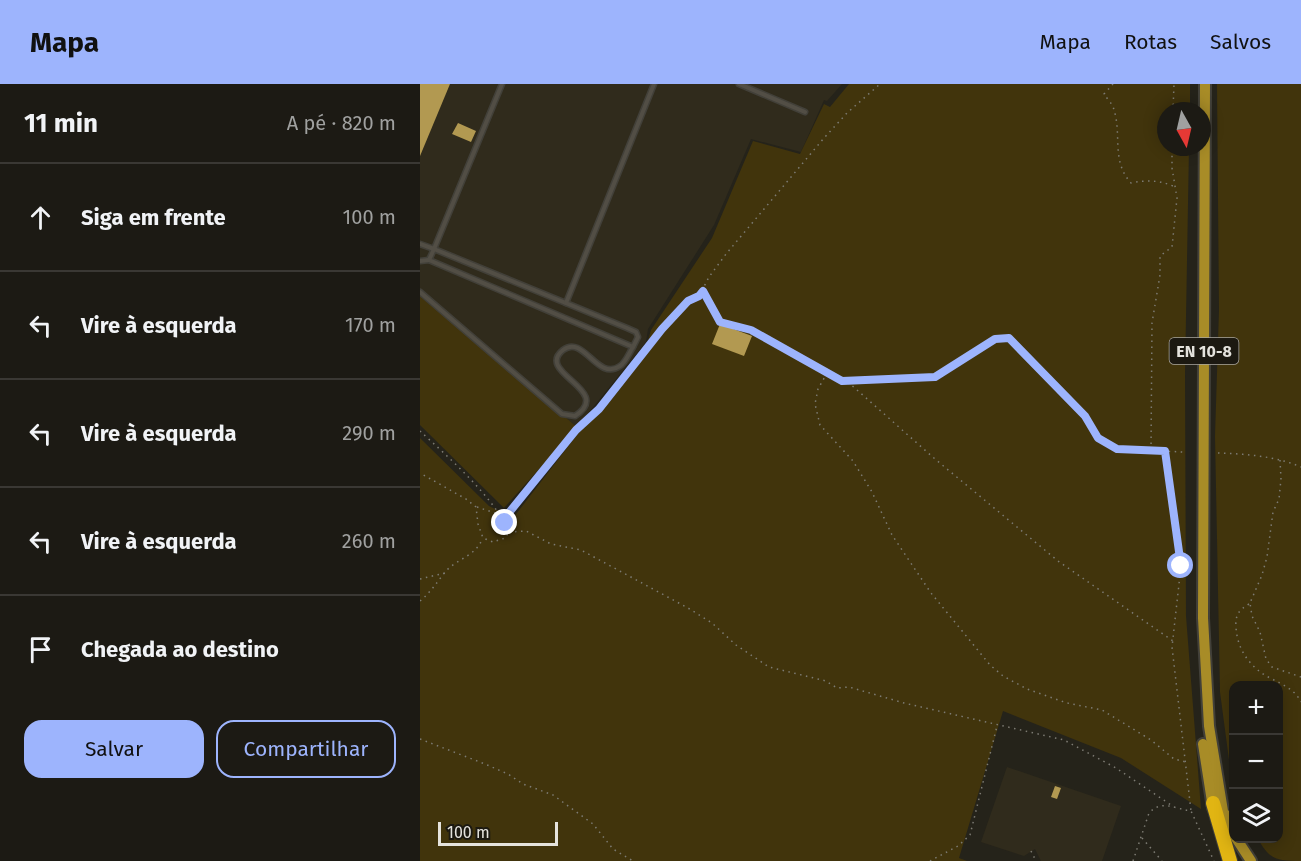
<!DOCTYPE html>
<html lang="pt">
<meta charset="utf-8">
<style>
body{margin:0;font-family:"Fira Sans",sans-serif;background:#25231d;color:#f1f3f6}
.controls{position:absolute;right:18px;bottom:18px;display:grid;overflow:hidden;border-radius:12px;box-shadow:0 3px 15px #0003}
.controls button{width:54px;height:54px;display:grid;place-items:center;padding:0;border:0;border-bottom:2px solid #3a3834;background:#1c1a14;color:#f1f3f6;font:30px sans-serif}
.compass{position:absolute;left:737px;top:18px;width:54px;height:54px;border-radius:50%;background:#1c1a14;box-shadow:0 3px 15px #0003;rotate:172deg}
.scale{position:absolute;left:18px;bottom:15px;width:120px;box-sizing:border-box;padding-left:6px;border:3px solid #e5e3dd;border-top:0;font-size:16px;line-height:21px;white-space:nowrap;color:#e5e3dd;-webkit-text-stroke:4px #1c1911;paint-order:stroke}
.stop{position:absolute;width:18px;height:18px;margin:-14px;border:4px solid #9db4fd;border-radius:50%;background:#fff}
.stop.end{background:#9db4fd;border-color:#fff;box-shadow:0 2px 6px #0008}
.list{margin:0;padding:0;list-style:none}
h2{display:flex;justify-content:space-between;align-items:center;height:78px;margin:0;padding:0 24px;font-size:26px}
h2 small{font-size:20px;font-weight:400;color:#a0a1a0}
.list li{display:grid;grid-template-columns:39px 1fr auto;gap:18px;align-items:center;box-sizing:border-box;height:108px;padding:0 24px;border-top:2px solid #3a3834}
.list b{display:block;font-size:22px;white-space:nowrap}
.list em{font-size:20px;font-style:normal;color:#a0a1a0}
.actions{display:flex;gap:12px;padding:18px 24px}
.actions a{flex:1;padding:14px 0;border:2px solid #9db4fd;border-radius:18px;text-align:center;font-size:21px;color:#9db4fd}
.actions .main{background:#9db4fd;color:#111}
.icon{flex:none;width:33px;height:33px;fill:none;stroke:currentColor;stroke-width:2;stroke-linecap:round;stroke-linejoin:round}
.map{position:relative;flex:none;width:881px;height:777px;overflow:hidden}
header{display:flex;align-items:center;gap:36px;box-sizing:border-box;height:84px;padding:0 30px;background:#9db4fd;color:#111}
header strong{font-size:28px}
nav{display:flex;gap:33px;margin-inline-start:auto;font-size:21px}
main{display:flex}
aside{flex:1;background:#1c1a14}
.map>svg:first-child{display:block}
.built{fill:#302b1c}
.green{fill:#41340c}
.building{fill:#b29951}
.lines{fill:none;stroke-linecap:round;stroke-linejoin:round}
.lane-casing{stroke:#424039;stroke-width:7}
.primary-casing{stroke:#424039;stroke-width:14}
.highway-casing{stroke:#424039;stroke-width:16}
.path{stroke:#7d7b73;stroke-width:1.5;stroke-dasharray:1.5 4.5;stroke-linecap:butt}
.lane{stroke:#524e45;stroke-width:4}
.primary{stroke:#a88c27;stroke-width:10}
.highway{stroke:#e1b513;stroke-width:14}
.route{stroke:#9db4fd;stroke-width:8}
.labels{text-anchor:middle;dominant-baseline:central;stroke-width:6;stroke-linejoin:round;paint-order:stroke}
.shield{fill:#1c1911;stroke:#a9a6a0;stroke-width:1.5}
.shield-label{font-size:16px;font-weight:bold;fill:#e5e3dd}
</style>
<header>
<strong>Mapa</strong>
<nav><a>Mapa</a><a>Rotas</a><a>Salvos</a></nav>
</header>
<main>
<aside>
<h2>11 min<small>A pé · 820 m</small></h2>
<ul class="list">
<li><svg class="icon" aria-label="ahead" viewBox="0 0 24 24"><path d="M12 20V5M6 11l6-6 6 6"/></svg><div><b>Siga em frente</b></div><em>100 m</em></li>
<li><svg class="icon" aria-label="left" viewBox="0 0 24 24"><path d="M17 20v-9H6M10 6l-5 5 5 5"/></svg><div><b>Vire à esquerda</b></div><em>170 m</em></li>
<li><svg class="icon" aria-label="left" viewBox="0 0 24 24"><path d="M17 20v-9H6M10 6l-5 5 5 5"/></svg><div><b>Vire à esquerda</b></div><em>290 m</em></li>
<li><svg class="icon" aria-label="left" viewBox="0 0 24 24"><path d="M17 20v-9H6M10 6l-5 5 5 5"/></svg><div><b>Vire à esquerda</b></div><em>260 m</em></li>
<li><svg class="icon" aria-label="arrive" viewBox="0 0 24 24"><path d="M6 21V4h12l-3 4 3 4H6"/></svg><div><b>Chegada ao destino</b></div></li>
</ul>
<div class="actions"><a class="main">Salvar</a><a>Compartilhar</a></div>
</aside>
<div class="map">
<svg width="881" height="777" viewBox="0 0 881 777">
<rect width="100%" height="100%" fill="#25231a"/>
<!-- built -->
<g class="built">
<path d="M0,0H422L407,17L404,16L381,68L331,55L294,141L228,245L226,258L157,343L0,212Z"/>
<path d="M587,683L701,722L682,777H621L615,765L604,772L561,758Z"/>
</g>
<!-- green -->
<g class="green">
<path d="M429,0H770V27H746V63H769L765,290L766,532L781,725L701,674L583,627L539,774L547,777H0V354L69,422L93,434L227,260L231,246L292,154L333,57L380,70L404,20L410,23Z"/>
<path d="M797,0H881V777C857,777 850,776 838,755L858,754V602H814L813,706L800,608L795,352L799,226Z"/>
<path d="M0,212L157,343L84,424L0,341Z"/>
</g>
<!-- building -->
<g class="building">
<path d="M0,0H30L0,72Z"/>
<path d="M38,39L56,47L51,58L32,50Z"/>
<path d="M300,240L332,252L324,272L292,260Z"/>
<path d="M635,702L641,704L637,715L631,713Z"/>
</g>
<g class="lines">
<!-- lane casing -->
<g class="lane-casing">
<g id="lane">
<path d="M319,0L385,28"/>
<path d="M0,160L14,165L207,244L216,248L218,253L213,263L9,176L14,165L82,0"/>
<path d="M0,177L9,176"/>
<path d="M0,208L142,330L155,332C195,306 114,289 143,266C164,250 177,298 200,282C206,278 209,269 213,263"/>
<path d="M146,219L234,0"/>
</g>
</g>
<!-- primary casing -->
<g class="primary-casing">
<g id="primary">
<path d="M785,0L783,534L789,642L805,739"/>
<path d="M783,660L793,724"/>
<path d="M806,731L814,750"/>
<path d="M816,754L831,777"/>
</g>
</g>
<!-- highway casing -->
<g class="highway-casing">
<path id="highway" d="M793,719L810,777"/>
</g>
<!-- path -->
<g class="path">
<path d="M693,0L684,10C687,15 693,20 694,26C702,51 691,77 711,99C726,96 739,96 753,102"/>
<path d="M753,27L754,0"/>
<path d="M283,207L300,238L331,246L422,297L515,293L575,255L589,254L665,332L678,354L697,365L763,368"/>
<path d="M407,289L398,305L395,320L400,341L433,377L452,408L472,451L511,509L570,581L583,592L607,605L647,619L682,626L731,656L754,675L766,678"/>
<path d="M428,298L515,375L638,477L753,557"/>
<path d="M0,347C27,372 75,414 89,448L85,454L73,458L63,454L58,440L56,423L46,415L0,389"/>
<path d="M731,366L732,239L740,191V172L752,163L757,114L752,84V63"/>
<path d="M745,367L761,482L752,563L771,727"/>
<path d="M798,369C826,370 855,372 881,383"/>
<path d="M860,376L861,395L859,415L853,428L847,473L842,491L830,519L832,532L840,548L846,575L852,583L881,593"/>
<path d="M57,423L78,430"/>
<path d="M83,437L156,346L179,325L242,245L268,217L279,212L289,193L306,170L404,54L427,29L460,0"/>
<path d="M89,448L106,447L131,460L161,466L268,524L292,539L316,561L349,583L406,597L417,604L429,603L484,619L644,656L696,684L754,723"/>
<path d="M0,495L25,489"/>
<path d="M0,517C11,508 17,498 26,487C37,475 57,471 62,455"/>
<path d="M829,520C819,526 815,531 816,543C817,566 831,585 852,595C864,601 875,606 881,618"/>
<path d="M0,655L65,680L88,690L103,700L133,711L173,740L193,765L213,777"/>
<path d="M722,754L742,777"/>
<path d="M611,767L616,777"/>
<path d="M510,777L538,762L550,751L577,642"/>
<path d="M713,777L729,729C742,715 755,725 771,727L794,777"/>
</g>
<!-- lane -->
<use href="#lane" class="lane"/>
<!-- primary -->
<use href="#primary" class="primary"/>
<!-- highway -->
<use href="#highway" class="highway"/>
</g>
<g class="lines">
<!-- route -->
<path class="route" d="M85,439L83,436L156,346L179,325L242,245L268,217L279,212L283,207L300,238L331,246L422,297L515,293L575,255L589,254L665,332L678,354L697,365L745,367L761,482"/>
</g>
<g class="labels">
<!-- shield labels -->
<rect class="shield" x="749.5" y="254" width="69" height="26" rx="4.5"/>
<g class="shield-label">
<text x="784" y="267">EN 10-8</text>
</g>
</g>
</svg>
<div class="controls">
<button>+</button>
<button>−</button>
<button><svg class="icon" aria-label="layers" viewBox="0 0 24 24"><path d="M12 4l9 5-9 5-9-5zM3 14l9 5 9-5"/></svg></button>
</div>
<svg class="compass" viewBox="-18 -18 36 36"><path d="M0-13l5 13h-10z" fill="#e53935"/><path d="M0 13l5-13h-10z" fill="#a0a1a0"/></svg>
<div class="scale">100 m</div>
<div class="stop" style="left:761px;top:482px"></div>
<div class="stop end" style="left:85px;top:439px"></div>
</div>
</main>
